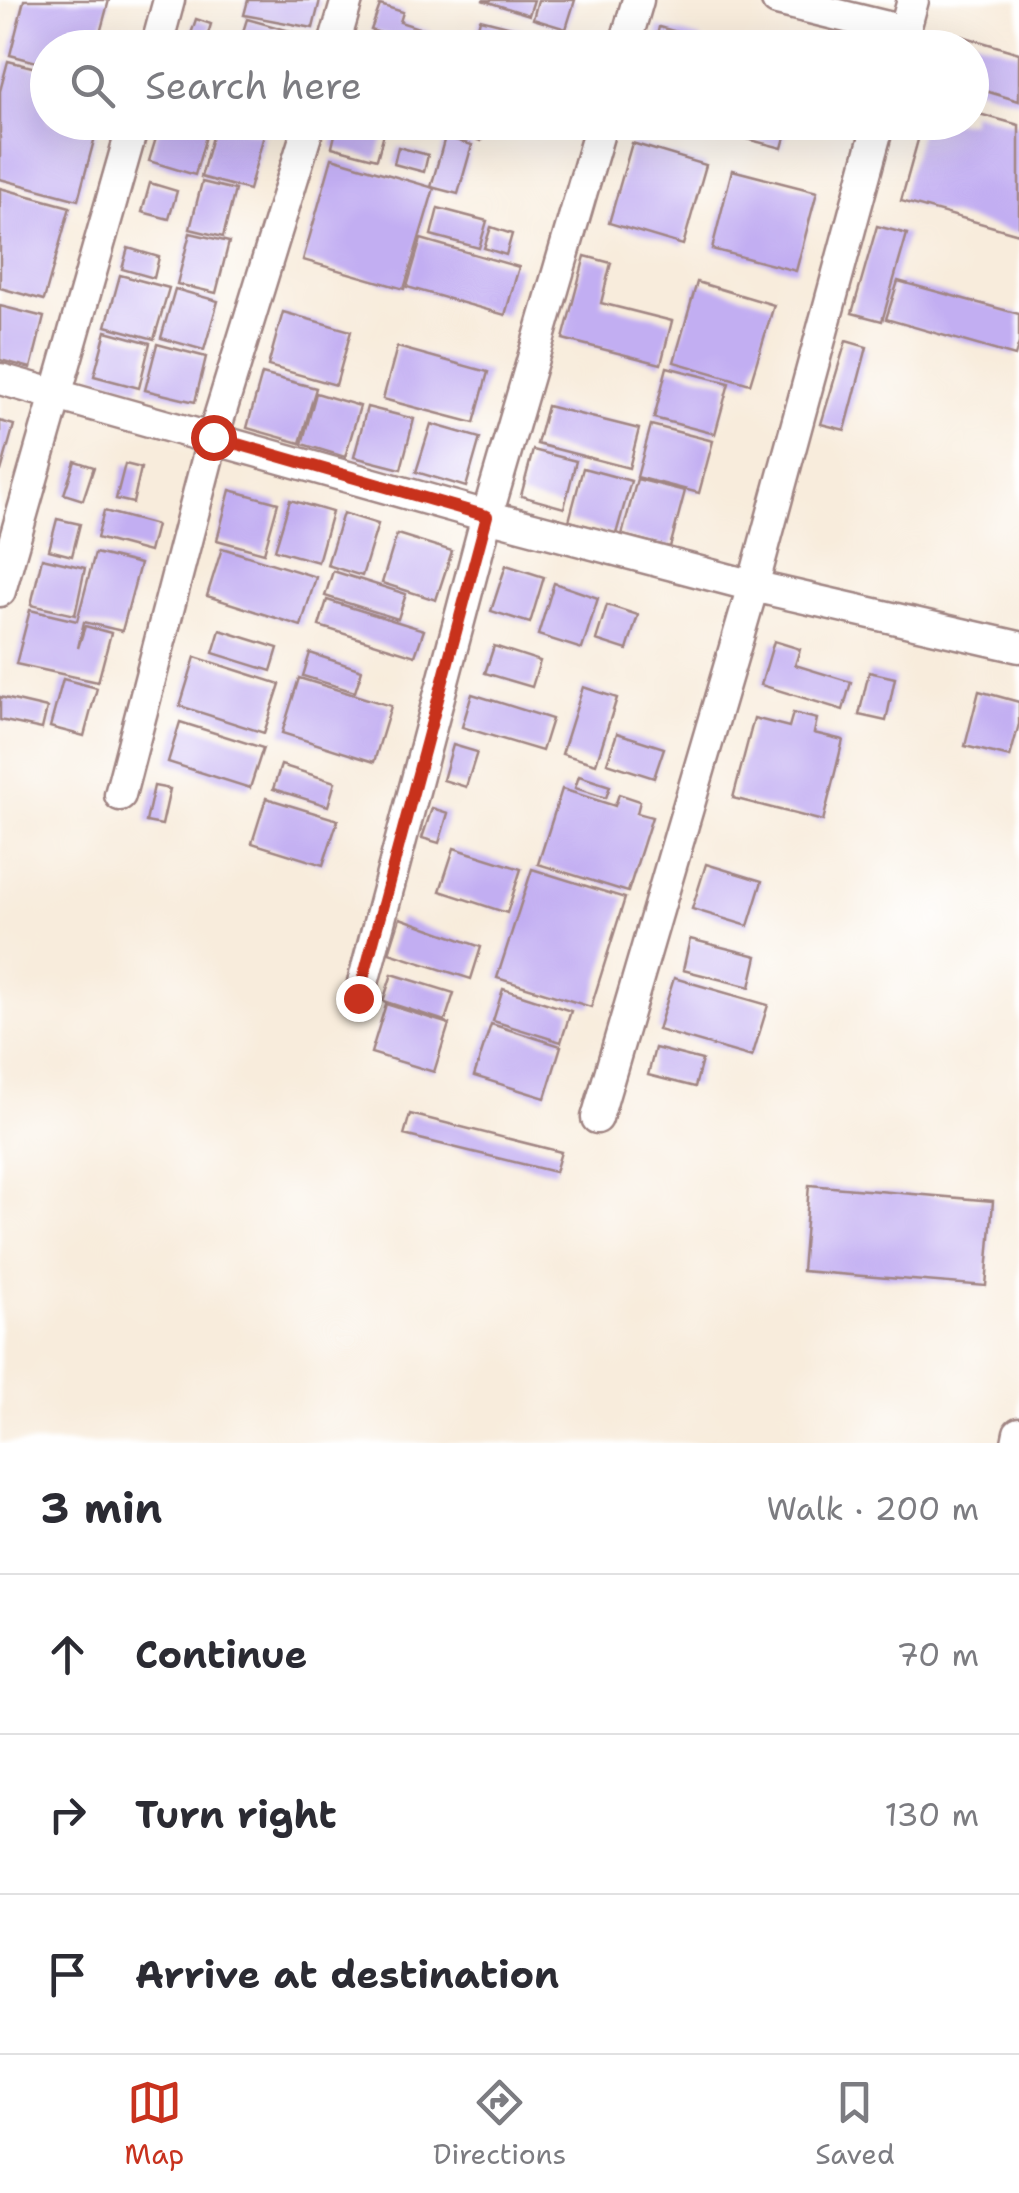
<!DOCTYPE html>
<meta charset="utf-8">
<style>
body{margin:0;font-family:"Shantell Sans",sans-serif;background:#f2f2f3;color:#2b2b33}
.stop{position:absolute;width:30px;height:30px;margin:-22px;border:8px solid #c8321e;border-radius:50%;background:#fff}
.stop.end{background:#c8321e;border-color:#fff;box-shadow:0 2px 10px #0008}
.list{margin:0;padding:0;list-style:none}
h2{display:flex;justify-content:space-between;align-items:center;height:130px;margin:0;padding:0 40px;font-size:42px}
h2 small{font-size:32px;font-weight:400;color:#7c7c81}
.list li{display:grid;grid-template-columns:65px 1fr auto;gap:30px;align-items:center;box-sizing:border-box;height:160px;padding:0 40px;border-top:2px solid #e1e1e2}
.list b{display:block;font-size:38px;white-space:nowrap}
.list em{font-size:32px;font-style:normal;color:#7c7c81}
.icon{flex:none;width:55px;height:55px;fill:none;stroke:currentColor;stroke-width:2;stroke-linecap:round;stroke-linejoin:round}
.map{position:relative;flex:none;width:1019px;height:1443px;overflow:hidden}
.search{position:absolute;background:#fff;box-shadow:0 10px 40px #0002;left:30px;right:30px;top:30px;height:110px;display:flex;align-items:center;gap:25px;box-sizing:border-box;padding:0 35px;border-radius:55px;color:#7c7c81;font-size:38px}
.sheet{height:610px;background:#fff}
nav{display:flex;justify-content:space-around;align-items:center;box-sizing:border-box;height:140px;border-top:2px solid #e1e1e2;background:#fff;font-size:28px;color:#7c7c81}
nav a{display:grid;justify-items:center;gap:5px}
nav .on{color:#c8321e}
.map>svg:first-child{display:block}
.building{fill:#c2aef2}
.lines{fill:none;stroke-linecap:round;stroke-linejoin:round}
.minor-casing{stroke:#a18684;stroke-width:35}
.minor{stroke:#fff;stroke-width:30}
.route{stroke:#c8321e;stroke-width:12}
</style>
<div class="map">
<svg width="1019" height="1443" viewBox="0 0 1019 1443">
<rect width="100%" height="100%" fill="#fff"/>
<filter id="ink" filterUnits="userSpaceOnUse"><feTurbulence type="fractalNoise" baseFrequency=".01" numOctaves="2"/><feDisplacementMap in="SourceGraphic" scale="20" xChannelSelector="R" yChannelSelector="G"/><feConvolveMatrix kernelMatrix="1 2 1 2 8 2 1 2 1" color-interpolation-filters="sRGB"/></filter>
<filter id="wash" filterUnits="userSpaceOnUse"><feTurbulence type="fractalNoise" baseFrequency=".0048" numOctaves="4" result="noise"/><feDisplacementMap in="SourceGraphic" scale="40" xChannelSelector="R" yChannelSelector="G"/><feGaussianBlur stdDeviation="2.25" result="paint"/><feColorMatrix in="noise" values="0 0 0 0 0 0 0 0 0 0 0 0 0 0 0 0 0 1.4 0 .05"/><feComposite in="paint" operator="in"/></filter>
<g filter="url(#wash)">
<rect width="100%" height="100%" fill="#f8ecdc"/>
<g id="blocks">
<!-- building -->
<g class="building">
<path d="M24,0H109L96,48H48V65L10,55Z"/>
<path d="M248,0H320L313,28L244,15Z"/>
<path d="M482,0H534L529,15Z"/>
<path d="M538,0H575L566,29L533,19Z"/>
<path d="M380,5L403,12L400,22L431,32L426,48L371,30Z"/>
<path d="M196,19L211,24L204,48L188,43Z"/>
<path d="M247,19L294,32L289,48H238Z"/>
<path d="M480,19L528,31L523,48H473Z"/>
<path d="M659,27L702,39L700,48H654Z"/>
<path d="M952,33L1019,53V101L972,87V48H947Z"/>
<path d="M8,61L48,71V122H99L78,200L0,179V91Z"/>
<path d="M972,112L1019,125V234L901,201L923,122H972Z"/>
<path d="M161,122H210L195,175L149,161Z"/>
<path d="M216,122L264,135L249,190L201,177Z"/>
<path d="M338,122H387L377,159L332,147Z"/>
<path d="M456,122H485L481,141L453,133Z"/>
<path d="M743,122H789L782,148L739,137Z"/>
<path d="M445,137L472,145L458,194L431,187Z"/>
<path d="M632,143L706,165L683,245L609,223Z"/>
<path d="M398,147L428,155L424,172L394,164Z"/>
<path d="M332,158L434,188L404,289L303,260Z"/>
<path d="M732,170L817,192L796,271L712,249Z"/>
<path d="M202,182L235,190L223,237L190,229Z"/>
<path d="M150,183L177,191L169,219L142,212Z"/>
<path d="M0,188L70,207L44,300L0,288Z"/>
<path d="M438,208L487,221L479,248L431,235Z"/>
<path d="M877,226L907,234L882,321L852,313Z"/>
<path d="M491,227L512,234L506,255L484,248Z"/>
<path d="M190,233L229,242L216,293L177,284Z"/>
<path d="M421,239L519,267L505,315L407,287Z"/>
<path d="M128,248L159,257L154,278L122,269Z"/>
<path d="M585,256L611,263L601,303L672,321L661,364L563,339Z"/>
<path d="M120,275L169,288L154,339L106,326Z"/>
<path d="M898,281L1019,314V343L1015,356L886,319Z"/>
<path d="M697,282L774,305L750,384L674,362Z"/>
<path d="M175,289L218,301L204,350L161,338Z"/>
<path d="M0,306L44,317L31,368L0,360Z"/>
<path d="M283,312L351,331L336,385L268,366Z"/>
<path d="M106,331L150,343L139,388L94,376Z"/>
<path d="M846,341L867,347L845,430L821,424Z"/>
<path d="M157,344L206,357L195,402L145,390Z"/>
<path d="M397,347L488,372L474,423L383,399Z"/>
<path d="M667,367L729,383L715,434L654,418Z"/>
<path d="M262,374L316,388L300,443L247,428Z"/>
<path d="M316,393L360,406L345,457L302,444Z"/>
<path d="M547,406L639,429L629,468L537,444Z"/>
<path d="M367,407L414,419L401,469L354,457Z"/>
<path d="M0,421L14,425L1,471H0Z"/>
<path d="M431,424L480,438L466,487L416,472Z"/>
<path d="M651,425L713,441L699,493L637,477Z"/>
<path d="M533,450L576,461L564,508L521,496Z"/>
<path d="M75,461L94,467L83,500L64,494Z"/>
<path d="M125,464L141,468L133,503L116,499Z"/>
<path d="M583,468L631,481L616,534L569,521Z"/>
<path d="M637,479L685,491L670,547L622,535Z"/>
<path d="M230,490L278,503L264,553L217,540Z"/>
<path d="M290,500L332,512L318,562L275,550Z"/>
<path d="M104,511L156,525L149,552L97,538Z"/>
<path d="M343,513L378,524L362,576L327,565Z"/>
<path d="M57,519L80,524L72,556L49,550Z"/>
<path d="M397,534L452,551L436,600L382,583Z"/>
<path d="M222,548L316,577L301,626L207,596Z"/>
<path d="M95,553L140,564L122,631L84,622L78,648L85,626L111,633L98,682L16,664L30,610L77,621Z"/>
<path d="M42,558L85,568L75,615L31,605Z"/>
<path d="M506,565L544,577L530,623L491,611Z"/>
<path d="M333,571L406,594L398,619L325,596Z"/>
<path d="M554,583L598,598L582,649L538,635Z"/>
<path d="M327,600L424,630L415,656L319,626Z"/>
<path d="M607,605L638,615L627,650L596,640Z"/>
<path d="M220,630L278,648L271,671L213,653Z"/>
<path d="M774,641L800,649L795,665L851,682L843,710L761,685Z"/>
<path d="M494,646L540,661L532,687L485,673Z"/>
<path d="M310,653L362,670L355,692L303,676Z"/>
<path d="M195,657L280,684L264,733L180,706Z"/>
<path d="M869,672L895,678L886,721L859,715Z"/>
<path d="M299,678L391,706L374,762L282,733Z"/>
<path d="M63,679L97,688L84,736L50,727Z"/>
<path d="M583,687L617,698L596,764L562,754Z"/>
<path d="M979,691L1019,702V724L1010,757L965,746Z"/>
<path d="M472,694L552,719L542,751L462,727Z"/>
<path d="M0,697L47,708L42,729L0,720Z"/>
<path d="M793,713L817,719L814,733L843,740L823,821L733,798L754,718L789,727Z"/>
<path d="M180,722L263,748L250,788L168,762Z"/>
<path d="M617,733L664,748L654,778L607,763Z"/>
<path d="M453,745L477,752L466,787L443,780Z"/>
<path d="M281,765L335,782L328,806L273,789Z"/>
<path d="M579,776L610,786L606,798L575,788Z"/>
<path d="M154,786L170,789L162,825L146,822Z"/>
<path d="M562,789L615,806L619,794L640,801L637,813L652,817L628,892L538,864Z"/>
<path d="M266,798L338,820L323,865L252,843Z"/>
<path d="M432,808L448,813L439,843L422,838Z"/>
<path d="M454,848L521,869L507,913L440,891Z"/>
<path d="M706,864L762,881L748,926L692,909Z"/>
<path d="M532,869L625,898L591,1007L497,978Z"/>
<path d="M400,918L481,947L471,979L389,953Z"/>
<path d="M690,939L757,956L750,987L683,970Z"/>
<path d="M392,974L454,993L445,1021L383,1001Z"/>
<path d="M674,978L768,1005L752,1057L658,1030Z"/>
<path d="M503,989L571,1011L561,1042L493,1021Z"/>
<path d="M386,1004L449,1024L434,1072L371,1053Z"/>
<path d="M491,1024L561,1046L545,1098L474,1076Z"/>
<path d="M655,1048L702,1060L695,1087L648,1075Z"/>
<path d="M410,1114L561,1152L555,1172L404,1135Z"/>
<path d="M809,1185L993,1201L986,1286L802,1271Z"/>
</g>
</g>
</g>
<g filter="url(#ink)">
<use href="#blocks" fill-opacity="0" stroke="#a18684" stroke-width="2.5"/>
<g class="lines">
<!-- minor casing -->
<g class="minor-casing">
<g id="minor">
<path d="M777,0L904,31"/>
<path d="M156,48L169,0"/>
<path d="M333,48L347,0"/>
<path d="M624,48L638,0"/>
<path d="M900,48L913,0"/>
<path d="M0,379L487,516L753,586L1019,647"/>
<path d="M0,591L134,122"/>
<path d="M120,795L213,437L310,122"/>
<path d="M359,998L487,516L602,122"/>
<path d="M597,1118L753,586L879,122"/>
<path d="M1017,1443L1019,1433"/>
</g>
</g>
<!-- minor -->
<use href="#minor" class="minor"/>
</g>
</g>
<g class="lines" filter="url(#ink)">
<!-- route -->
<path class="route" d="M213,437L487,516L358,998"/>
</g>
</svg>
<div class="stop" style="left:213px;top:437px"></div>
<div class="stop end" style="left:358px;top:998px"></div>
<div class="search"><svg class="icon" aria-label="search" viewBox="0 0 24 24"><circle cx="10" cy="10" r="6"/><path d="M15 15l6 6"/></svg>Search here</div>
</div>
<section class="sheet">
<h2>3 min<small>Walk · 200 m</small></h2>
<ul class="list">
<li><svg class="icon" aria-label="ahead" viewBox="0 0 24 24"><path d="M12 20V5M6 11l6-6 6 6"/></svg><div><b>Continue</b></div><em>70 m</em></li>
<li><svg class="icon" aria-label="right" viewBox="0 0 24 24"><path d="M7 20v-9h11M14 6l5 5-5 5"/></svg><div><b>Turn right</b></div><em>130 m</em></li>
<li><svg class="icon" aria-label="arrive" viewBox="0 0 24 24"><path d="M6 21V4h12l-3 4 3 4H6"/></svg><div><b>Arrive at destination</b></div></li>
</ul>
</section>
<nav>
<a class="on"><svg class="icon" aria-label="map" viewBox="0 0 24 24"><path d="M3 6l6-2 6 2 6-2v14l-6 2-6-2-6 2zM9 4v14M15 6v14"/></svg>Map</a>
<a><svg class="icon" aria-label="directions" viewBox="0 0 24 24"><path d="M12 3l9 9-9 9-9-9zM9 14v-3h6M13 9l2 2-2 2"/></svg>Directions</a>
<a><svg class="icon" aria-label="saved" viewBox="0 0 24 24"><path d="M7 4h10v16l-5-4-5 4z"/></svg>Saved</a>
</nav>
